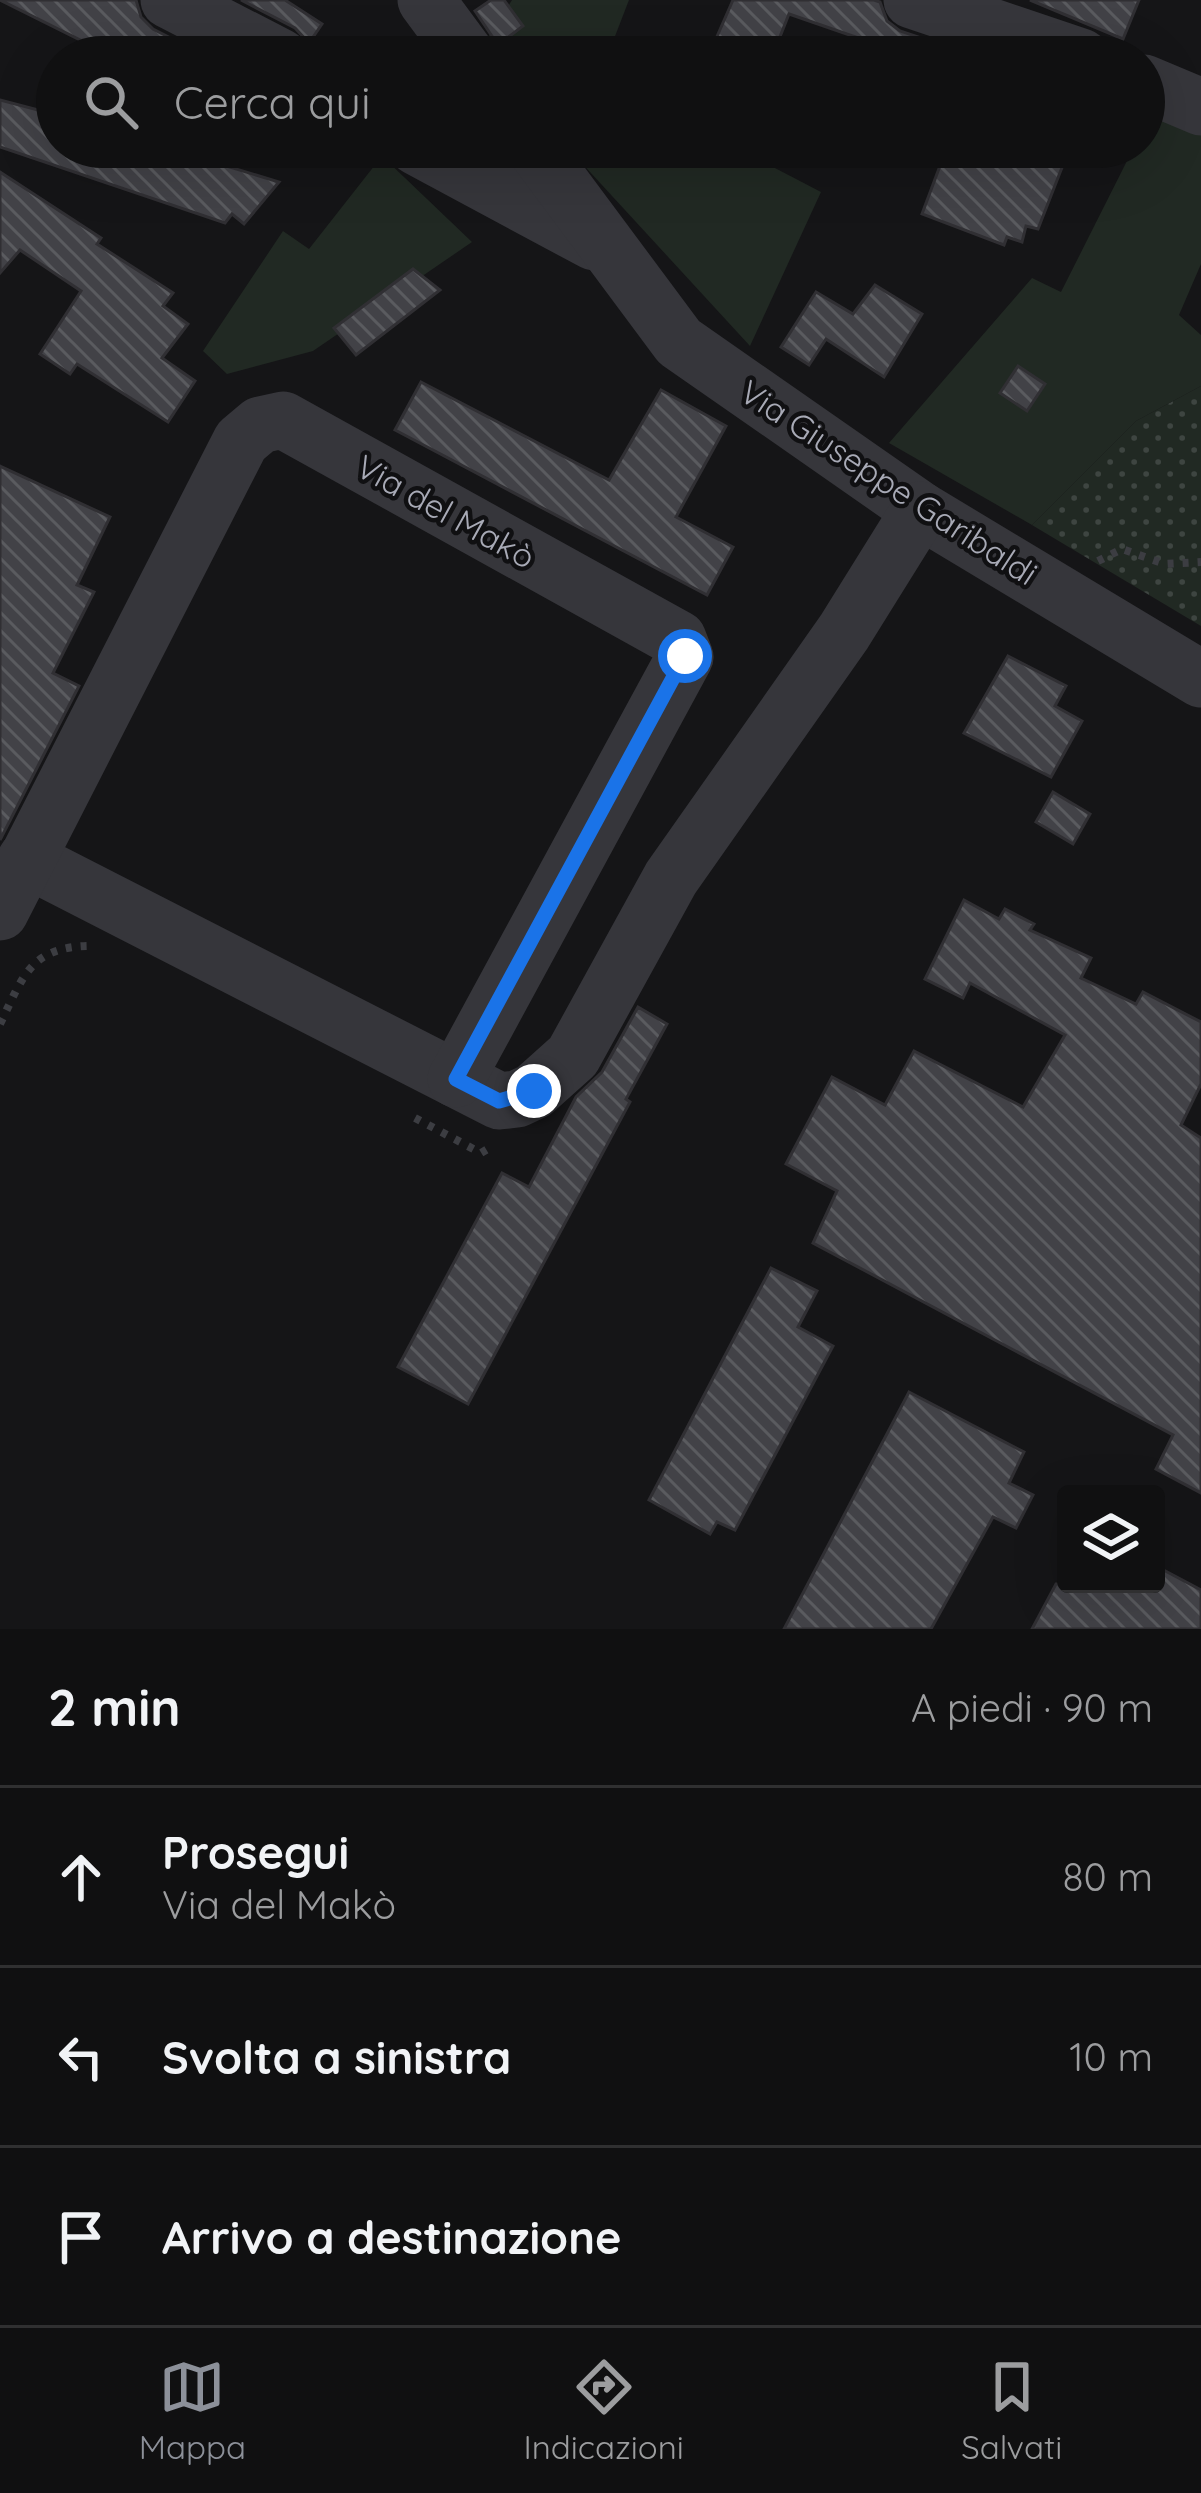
<!DOCTYPE html>
<html lang="it">
<meta charset="utf-8">
<style>
body{margin:0;font-family:Quicksand,sans-serif;background:#1e1e1f;color:#f1f3f6}
.controls{position:absolute;right:36px;bottom:36px;display:grid;overflow:hidden;border-radius:12px;box-shadow:0 12px 48px #0002}
.controls button{width:108px;height:108px;display:grid;place-items:center;padding:0;border:0;border-bottom:3px solid #303031;background:#101011;color:#f1f3f6;font:60px sans-serif}
.stop{position:absolute;width:36px;height:36px;margin:-27px;border:9px solid #1a73e8;border-radius:50%;background:#fff}
.stop.end{background:#1a73e8;border-color:#fff;box-shadow:0 3px 12px #0008}
.list{margin:0;padding:0;list-style:none}
h2{display:flex;justify-content:space-between;align-items:center;height:156px;margin:0;padding:0 48px;font-size:51px}
h2 small{font-size:39px;font-weight:400;color:#9c9d9f}
.list li{display:grid;grid-template-columns:78px 1fr auto;gap:36px;align-items:center;box-sizing:border-box;height:180px;padding:0 48px;border-top:3px solid #303031}
.list b{display:block;font-size:45px;white-space:nowrap}
.list p{margin:0;font-size:39px;white-space:nowrap;color:#9c9d9f}
.list em{font-size:39px;font-style:normal;color:#9c9d9f}
.icon{flex:none;width:66px;height:66px;fill:none;stroke:currentColor;stroke-width:2;stroke-linecap:round;stroke-linejoin:round}
.map{position:relative;flex:none;width:1201px;height:1629px;overflow:hidden}
.search{position:absolute;background:#101011;box-shadow:0 12px 48px #0002;left:36px;right:36px;top:36px;height:132px;display:flex;align-items:center;gap:30px;box-sizing:border-box;padding:0 42px;border-radius:66px;color:#9c9d9f;font-size:45px}
.sheet{height:696px;background:#101011}
nav{display:flex;justify-content:space-around;align-items:center;box-sizing:border-box;height:168px;border-top:3px solid #303031;background:#101011;font-size:33px;color:#9c9d9f}
nav a{display:grid;justify-items:center;gap:6px}
nav .on{color:#8c9099}
.map>svg:first-child{display:block}
.grass{fill:url(#grass-dots)}
.garden{fill:#212923}
.building{fill:url(#building-back-hatch);stroke:#302f33;stroke-width:3}
.lines{fill:none;stroke-linecap:round;stroke-linejoin:round}
.path{stroke:#3c3d42;stroke-width:8;stroke-dasharray:6 9;stroke-linecap:butt}
.minor{stroke:#36363b;stroke-width:57}
.route{stroke:#1a73e8;stroke-width:15}
.labels{text-anchor:middle;dominant-baseline:central;stroke-width:9;stroke-linejoin:round;paint-order:stroke}
.street-label{font-size:33px;fill:#a8aab6;stroke:#101012}
</style>
<div class="map">
<svg width="1201" height="1629" viewBox="0 0 1201 1629">
<defs>
<pattern id="grass-dots" width="8" height="8" patternUnits="userSpaceOnUse" patternTransform="scale(3)"><rect width="8" height="8" fill="#212923"/><path d="M2 2h.1M6 6h.1" fill="none" stroke="#3e4541" stroke-width="1.8" stroke-linecap="round"/></pattern>
<pattern id="building-back-hatch" width="6" height="6" patternUnits="userSpaceOnUse" patternTransform="scale(3)"><rect width="6" height="6" fill="#424247"/><path d="M-1 5l2 2M0 0l6 6M5-1l2 2" fill="none" stroke="#5a5b5f"/></pattern>
</defs>
<rect width="100%" height="100%" fill="#151517"/>
<!-- grass -->
<path class="grass" d="M1201,386V626L1032,525L1136,421Z"/>
<!-- garden -->
<g class="garden">
<path d="M512,0H629L607,57H502L488,37Z"/>
<path d="M1155,104L1201,119V264L1179,315L1201,335V386L1136,421L1032,525L889,443L1032,278L1061,292L1134,147H1144V127Z"/>
<path d="M567,147H735L821,192L750,346Z"/>
<path d="M382,156L472,242L313,351L227,374L203,351L283,231L309,249Z"/>
</g>
<!-- building -->
<g class="building">
<path d="M0,0H136L141,17L153,29L208,57H84L90,45Z"/>
<path d="M241,0H285L322,24L309,43L295,28Z"/>
<path d="M491,0H504L523,26L498,45L475,11Z"/>
<path d="M733,0H874L880,2L887,21L900,31L978,57H892L865,47L867,41L789,14L772,57H708Z"/>
<path d="M1030,0H1139L1123,39Z"/>
<path d="M0,100L57,115V147H164L279,182L244,224L232,214L225,223L0,147Z"/>
<path d="M947,147H1070L1038,229L1026,226L1022,242L1007,237L1004,245L922,214Z"/>
<path d="M0,172L101,238L97,244L173,293L163,306L188,324L162,358L195,381L168,422L77,364L70,374L40,354L81,291L20,250L0,273Z"/>
<path d="M413,269L440,290L356,355L334,328Z"/>
<path d="M875,285L922,314L884,377L826,339L809,365L781,347L816,292L853,314Z"/>
<path d="M1018,366L1045,384L1027,411L1000,393Z"/>
<path d="M421,382L609,480L661,390L726,426L676,517L733,547L707,595L395,430Z"/>
<path d="M0,466L110,517L77,585L94,592L53,673L79,686L0,840Z"/>
<path d="M1008,656L1066,686L1055,706L1082,721L1051,777L964,733Z"/>
<path d="M1053,792L1090,814L1073,844L1036,822Z"/>
<path d="M964,900L999,919L1005,909L1034,924L1030,930L1091,958L1081,978L1136,1004L1143,992L1201,1022V1084L1181,1125L1201,1138V1493L1156,1469L1173,1435L813,1243L837,1191L786,1164L832,1077L885,1105L914,1051L1023,1107L1065,1035L970,983L963,998L925,979Z"/>
<path d="M638,1007L667,1024L626,1099L630,1102L468,1404L398,1367L502,1173L529,1187L576,1097L602,1072Z"/>
<path d="M771,1268L817,1291L798,1327L833,1346L735,1530L717,1522L710,1534L649,1500Z"/>
<path d="M909,1392L1024,1452L1009,1483L1033,1495L1016,1528L993,1517L931,1629H784Z"/>
<path d="M1156,1566L1201,1590V1629H1032L1056,1584H1156Z"/>
</g>
<g class="lines">
<!-- path -->
<g class="path">
<path d="M1098,561L1122,549L1165,564L1201,562"/>
<path d="M0,1024C23,977 30,947 89,946"/>
<path d="M415,1118L481,1153L491,1147"/>
</g>
<!-- minor -->
<g class="minor">
<path d="M169,0L280,57"/>
<path d="M426,0L468,57"/>
<path d="M912,0L1081,57"/>
<path d="M1144,83L1201,107"/>
<path d="M417,147L594,242"/>
<path d="M534,147L679,342L920,510L1201,679"/>
<path d="M26,859L499,1101L517,1099L534,1091L573,1056L671,878L844,632L920,510"/>
<path d="M0,912L241,441L260,425L283,420L678,639L685,657L456,1079"/>
</g>
</g>
<g class="lines">
<!-- route -->
<path class="route" d="M534,1091L499,1101L456,1079L685,656"/>
</g>
<g class="labels">
<!-- street labels -->
<g class="street-label">
<text transform="translate(889 482) rotate(33)">Via Giuseppe Garibaldi</text>
<text transform="translate(446 511) rotate(29)">Via del Makò</text>
</g>
</g>
</svg>
<div class="controls">
<button><svg class="icon" aria-label="layers" viewBox="0 0 24 24"><path d="M12 4l9 5-9 5-9-5zM3 14l9 5 9-5"/></svg></button>
</div>
<div class="stop" style="left:685px;top:656px"></div>
<div class="stop end" style="left:534px;top:1091px"></div>
<div class="search"><svg class="icon" aria-label="search" viewBox="0 0 24 24"><circle cx="10" cy="10" r="6"/><path d="M15 15l6 6"/></svg>Cerca qui</div>
</div>
<section class="sheet">
<h2>2 min<small>A piedi · 90 m</small></h2>
<ul class="list">
<li><svg class="icon" aria-label="ahead" viewBox="0 0 24 24"><path d="M12 20V5M6 11l6-6 6 6"/></svg><div><b>Prosegui</b><p>Via del Makò</p></div><em>80 m</em></li>
<li><svg class="icon" aria-label="left" viewBox="0 0 24 24"><path d="M17 20v-9H6M10 6l-5 5 5 5"/></svg><div><b>Svolta a sinistra</b></div><em>10 m</em></li>
<li><svg class="icon" aria-label="arrive" viewBox="0 0 24 24"><path d="M6 21V4h12l-3 4 3 4H6"/></svg><div><b>Arrivo a destinazione</b></div></li>
</ul>
</section>
<nav>
<a class="on"><svg class="icon" aria-label="map" viewBox="0 0 24 24"><path d="M3 6l6-2 6 2 6-2v14l-6 2-6-2-6 2zM9 4v14M15 6v14"/></svg>Mappa</a>
<a><svg class="icon" aria-label="directions" viewBox="0 0 24 24"><path d="M12 3l9 9-9 9-9-9zM9 14v-3h6M13 9l2 2-2 2"/></svg>Indicazioni</a>
<a><svg class="icon" aria-label="saved" viewBox="0 0 24 24"><path d="M7 4h10v16l-5-4-5 4z"/></svg>Salvati</a>
</nav>
